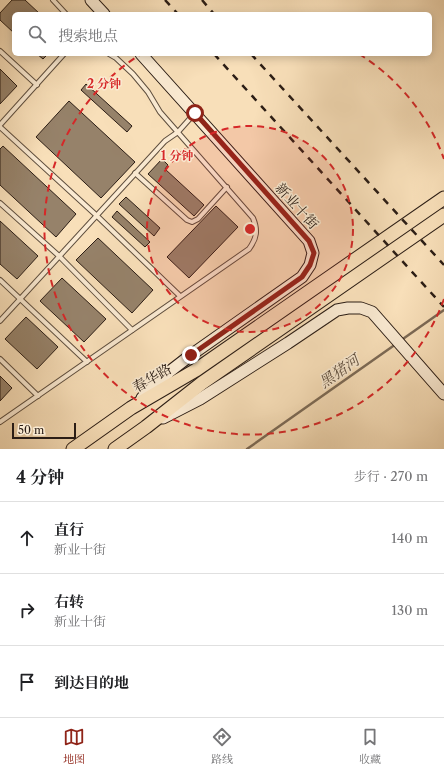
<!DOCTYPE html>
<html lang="zh">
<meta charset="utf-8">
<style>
body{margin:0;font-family:"Libre Caslon Text","Noto Serif SC",serif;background:#f6f6f6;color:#202124}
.scale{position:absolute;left:12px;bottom:10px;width:64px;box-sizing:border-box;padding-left:4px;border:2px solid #2b1d15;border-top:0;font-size:11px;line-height:14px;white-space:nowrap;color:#2b1d15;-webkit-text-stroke:3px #faead2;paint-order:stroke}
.stop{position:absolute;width:12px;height:12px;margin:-9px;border:3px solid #8f2418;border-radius:50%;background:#fff}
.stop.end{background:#8f2418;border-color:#fff;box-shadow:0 1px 4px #0008}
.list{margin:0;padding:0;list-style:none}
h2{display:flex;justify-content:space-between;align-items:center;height:52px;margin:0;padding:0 16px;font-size:17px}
h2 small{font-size:13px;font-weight:400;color:#757577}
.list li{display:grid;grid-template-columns:26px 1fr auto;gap:12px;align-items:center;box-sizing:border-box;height:72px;padding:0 16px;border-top:1px solid #e0e0e0}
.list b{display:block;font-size:15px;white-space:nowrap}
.list p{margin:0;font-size:13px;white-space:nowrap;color:#757577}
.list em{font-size:13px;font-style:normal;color:#757577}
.icon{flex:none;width:22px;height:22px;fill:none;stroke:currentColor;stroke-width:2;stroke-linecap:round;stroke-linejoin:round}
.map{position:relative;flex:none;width:444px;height:449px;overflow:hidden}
.search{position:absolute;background:#fff;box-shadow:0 2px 10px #0003;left:12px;right:12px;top:12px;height:44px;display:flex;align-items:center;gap:10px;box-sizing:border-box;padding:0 14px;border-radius:6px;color:#757577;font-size:15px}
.sheet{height:268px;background:#fff}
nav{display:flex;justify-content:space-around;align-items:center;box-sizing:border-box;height:56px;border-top:1px solid #e0e0e0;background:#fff;font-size:11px;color:#757577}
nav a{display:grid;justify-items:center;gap:2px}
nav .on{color:#8f2418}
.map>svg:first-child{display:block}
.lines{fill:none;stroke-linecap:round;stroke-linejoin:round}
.stream{stroke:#7c6a56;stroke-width:2.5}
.building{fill:#96826a;stroke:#2b1d15}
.lane-casing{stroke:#5e4e3e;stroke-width:6}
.secondary-casing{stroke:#2b1d15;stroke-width:13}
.primary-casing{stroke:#2b1d15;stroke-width:15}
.lane{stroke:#faead2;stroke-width:4}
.secondary{stroke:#faead2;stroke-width:11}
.primary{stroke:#f8dfb9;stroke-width:13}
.rail{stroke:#2b1d15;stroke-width:2.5;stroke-dasharray:7 7;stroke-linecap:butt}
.route{stroke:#8f2418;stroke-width:5}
.ring{fill:none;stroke:#d62828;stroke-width:2;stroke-dasharray:7 5}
.labels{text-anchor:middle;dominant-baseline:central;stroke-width:3;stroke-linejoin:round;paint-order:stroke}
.street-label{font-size:14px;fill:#2b1d15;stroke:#faead2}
.water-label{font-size:15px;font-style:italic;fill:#615040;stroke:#faead2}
.centre{fill:#d62828;stroke:#faead2;stroke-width:2}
.ring-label{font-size:12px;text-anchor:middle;font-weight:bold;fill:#d62828;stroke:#faead2;stroke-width:3;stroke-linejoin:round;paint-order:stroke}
</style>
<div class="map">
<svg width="444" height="449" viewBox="0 0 444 449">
<rect width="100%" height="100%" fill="#f8dfb9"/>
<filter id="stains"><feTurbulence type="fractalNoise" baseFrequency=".005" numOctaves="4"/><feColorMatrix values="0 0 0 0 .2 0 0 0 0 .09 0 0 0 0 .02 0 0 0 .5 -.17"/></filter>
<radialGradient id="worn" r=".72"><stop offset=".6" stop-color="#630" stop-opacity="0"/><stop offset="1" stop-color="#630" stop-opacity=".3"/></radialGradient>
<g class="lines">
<!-- stream -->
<g class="stream">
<path d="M400,341L444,310"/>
<path d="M247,449L396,344"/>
</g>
</g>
<!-- building -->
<g class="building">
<path d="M12,0H25L40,14H14V33L0,20V13Z"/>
<path d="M37,54H48L43,59Z"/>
<path d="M0,69L17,86L0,104Z"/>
<path d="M86,84L132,126L127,132L81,90Z"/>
<path d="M69,101L135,162L101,198L36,137Z"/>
<path d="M3,146L76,214L56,237L0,185V149Z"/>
<path d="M162,159L168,165L165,169L204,205L194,216L148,174Z"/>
<path d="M126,197L160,228L154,236L119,204Z"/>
<path d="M216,206L238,227L189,278L167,257Z"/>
<path d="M117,211L150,242L145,247L112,217Z"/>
<path d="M0,221L38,256L17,279L0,264Z"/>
<path d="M98,238L153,290L132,313L76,260Z"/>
<path d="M62,278L106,319L84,342L40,301Z"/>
<path d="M26,317L58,347L37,369L5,339Z"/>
<path d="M0,376L12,388L0,401Z"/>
</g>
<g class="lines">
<!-- lane casing -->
<g class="lane-casing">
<g id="lane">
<path d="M53,0L66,14"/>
<path d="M0,51L37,85"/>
<path d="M0,125L64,54"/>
<path d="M0,127L96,215L180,296"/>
<path d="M135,173L187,220L192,222L198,219L227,187"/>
<path d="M0,203L59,256L132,330"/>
<path d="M0,280L87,362"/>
<path d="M0,321L165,141L178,132L194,114"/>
<path d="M0,359L38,396"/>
<path d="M0,422L249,249C257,238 258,230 253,218L160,112L148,92L133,74L116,58L109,54"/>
</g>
</g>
<!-- secondary casing -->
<g class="secondary-casing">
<g id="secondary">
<path d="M91,0L104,14"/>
<path d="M141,54L309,241L313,253L310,265L302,277L191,355L169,372L142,398"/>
<path d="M163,418L200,399L288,343L337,310L348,308H361L372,312L444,394"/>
</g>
</g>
<!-- primary casing -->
<g class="primary-casing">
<g id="primary">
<path d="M73,449L131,408L196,370L444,198"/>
<path d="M115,449L146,427L202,383L444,215"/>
</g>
</g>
<!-- lane -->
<use href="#lane" class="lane"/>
<!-- secondary -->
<use href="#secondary" class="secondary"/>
<!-- primary -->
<use href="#primary" class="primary"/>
<!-- rail -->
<g class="rail">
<path d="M165,0L178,14"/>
<path d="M202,0L214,14"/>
<path d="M214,54L444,307"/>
<path d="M251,54L444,265"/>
</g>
</g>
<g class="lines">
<!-- route -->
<path class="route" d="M191,355L302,277L310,265L314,253L309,241L195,113"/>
</g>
<!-- distance rings -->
<circle cx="250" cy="229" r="103" fill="#d62828" fill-opacity=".12"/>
<g class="ring">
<circle cx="250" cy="229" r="103"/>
<path d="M444 299A206 206 0 1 1 141 54M359 54A206 206 0 0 1 444 159"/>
</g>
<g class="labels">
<!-- street labels -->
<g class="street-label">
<text transform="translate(297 206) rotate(48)">新业十街</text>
<text transform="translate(152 378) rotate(-30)">春华路</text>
</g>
<!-- water labels -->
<g class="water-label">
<text transform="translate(339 371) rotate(-35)">黑猪河</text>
</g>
</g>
<circle cx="250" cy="229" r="6" class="centre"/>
<g class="ring-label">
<text x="104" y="88">2 分钟</text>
<text x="177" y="160">1 分钟</text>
</g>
<rect width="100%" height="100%" filter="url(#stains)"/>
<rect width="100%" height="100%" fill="url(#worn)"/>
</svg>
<div class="scale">50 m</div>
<div class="stop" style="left:195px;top:113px"></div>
<div class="stop end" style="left:191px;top:355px"></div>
<div class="search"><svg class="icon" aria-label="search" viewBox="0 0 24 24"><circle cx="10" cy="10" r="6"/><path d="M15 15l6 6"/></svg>搜索地点</div>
</div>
<section class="sheet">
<h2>4 分钟<small>步行 · 270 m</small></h2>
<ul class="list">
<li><svg class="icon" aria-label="ahead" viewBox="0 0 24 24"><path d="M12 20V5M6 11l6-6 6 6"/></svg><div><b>直行</b><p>新业十街</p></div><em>140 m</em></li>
<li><svg class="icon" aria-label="right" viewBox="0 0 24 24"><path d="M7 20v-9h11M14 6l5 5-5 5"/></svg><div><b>右转</b><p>新业十街</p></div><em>130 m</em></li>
<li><svg class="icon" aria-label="arrive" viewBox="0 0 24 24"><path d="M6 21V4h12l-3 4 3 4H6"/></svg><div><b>到达目的地</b></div></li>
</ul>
</section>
<nav>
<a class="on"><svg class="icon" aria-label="map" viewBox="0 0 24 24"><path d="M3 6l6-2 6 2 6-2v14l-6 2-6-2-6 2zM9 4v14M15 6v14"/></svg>地图</a>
<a><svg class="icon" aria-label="directions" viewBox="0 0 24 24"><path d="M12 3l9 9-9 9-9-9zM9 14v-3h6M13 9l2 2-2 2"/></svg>路线</a>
<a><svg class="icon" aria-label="saved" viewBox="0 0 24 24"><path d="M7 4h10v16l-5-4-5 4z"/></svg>收藏</a>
</nav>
